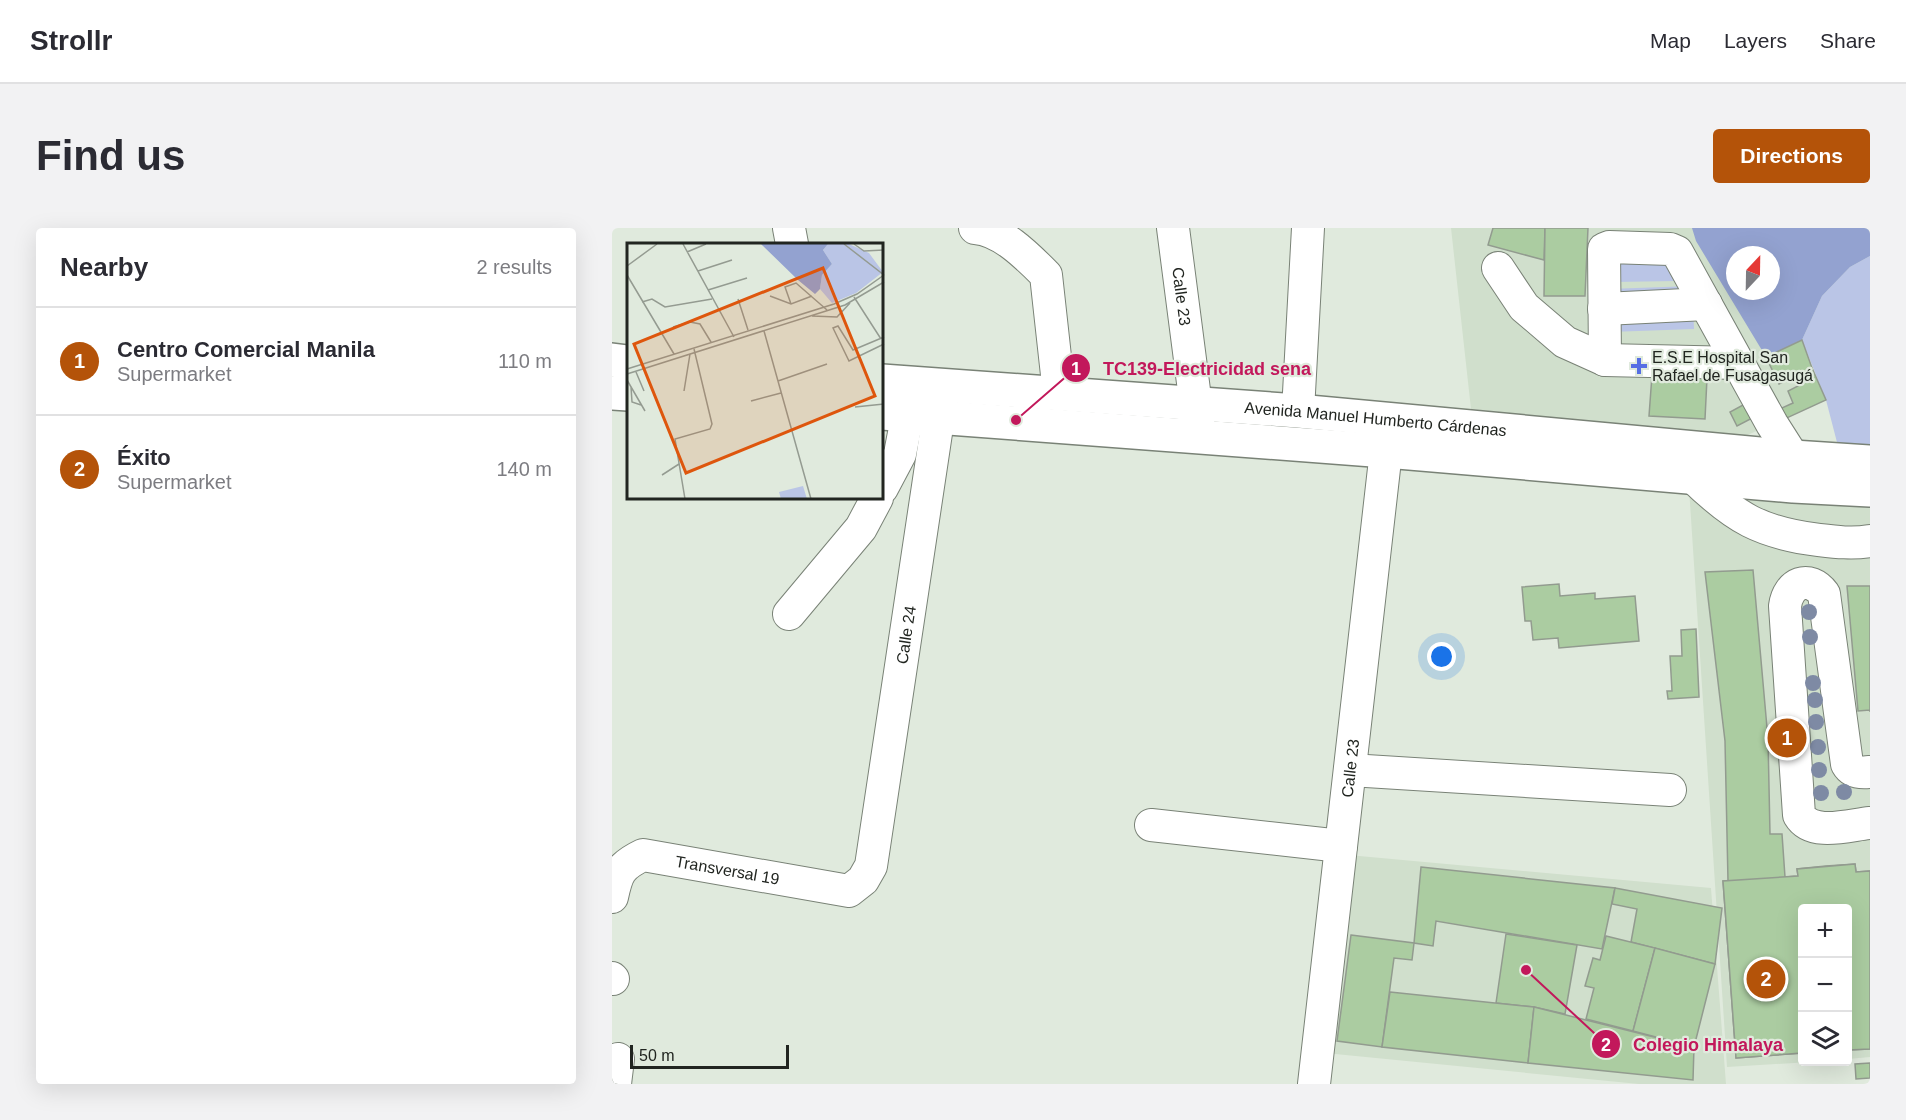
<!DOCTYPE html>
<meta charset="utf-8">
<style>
body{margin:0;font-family:Arial,sans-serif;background:#f2f2f3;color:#2b2b33}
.controls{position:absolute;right:18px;bottom:18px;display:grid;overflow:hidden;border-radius:6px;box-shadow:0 6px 24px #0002}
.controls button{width:54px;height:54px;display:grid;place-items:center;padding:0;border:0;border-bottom:2px solid #e1e1e2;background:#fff;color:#2b2b33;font:30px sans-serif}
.compass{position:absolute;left:1114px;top:18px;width:54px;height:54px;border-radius:50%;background:#fff;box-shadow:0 6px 24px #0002;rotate:22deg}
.scale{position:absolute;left:18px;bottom:15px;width:159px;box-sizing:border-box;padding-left:6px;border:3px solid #212520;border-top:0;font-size:16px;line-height:21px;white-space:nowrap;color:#212520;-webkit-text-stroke:4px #e0eadd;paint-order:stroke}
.you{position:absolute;left:830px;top:429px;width:21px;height:21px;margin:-15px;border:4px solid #fff;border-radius:50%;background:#1a73e8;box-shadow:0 0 0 9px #1a73e833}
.badge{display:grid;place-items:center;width:39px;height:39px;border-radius:50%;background:#b45309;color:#fff;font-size:20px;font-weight:700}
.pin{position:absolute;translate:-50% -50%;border:3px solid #fff;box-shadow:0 2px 6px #0006}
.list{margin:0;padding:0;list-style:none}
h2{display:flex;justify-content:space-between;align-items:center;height:78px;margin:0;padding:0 24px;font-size:26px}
h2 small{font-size:20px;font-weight:400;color:#7c7c81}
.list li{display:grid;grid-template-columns:39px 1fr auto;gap:18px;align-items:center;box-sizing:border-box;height:108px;padding:0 24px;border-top:2px solid #e1e1e2}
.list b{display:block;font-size:22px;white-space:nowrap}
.list p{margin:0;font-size:20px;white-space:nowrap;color:#7c7c81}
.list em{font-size:20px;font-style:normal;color:#7c7c81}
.icon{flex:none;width:33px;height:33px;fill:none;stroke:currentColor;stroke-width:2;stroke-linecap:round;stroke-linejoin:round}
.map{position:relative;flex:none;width:1258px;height:856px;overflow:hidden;border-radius:6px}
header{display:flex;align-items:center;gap:36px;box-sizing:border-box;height:84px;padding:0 30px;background:#fff;border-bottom:2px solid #e1e1e2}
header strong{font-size:28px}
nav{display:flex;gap:33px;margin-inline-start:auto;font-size:21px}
.intro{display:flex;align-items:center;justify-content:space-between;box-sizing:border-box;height:144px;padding:0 36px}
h1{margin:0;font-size:42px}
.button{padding:15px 27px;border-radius:6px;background:#b45309;color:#fff;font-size:21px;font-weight:700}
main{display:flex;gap:36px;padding:0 36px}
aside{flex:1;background:#fff;border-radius:6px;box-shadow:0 6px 24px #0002}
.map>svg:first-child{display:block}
.built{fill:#d0dfcc;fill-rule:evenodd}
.green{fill:#bac5e6}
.forest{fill:#93a2d0;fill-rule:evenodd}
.building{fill:#abcca1;stroke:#929b8f;stroke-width:1.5}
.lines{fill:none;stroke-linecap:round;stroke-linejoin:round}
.minor-casing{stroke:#798276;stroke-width:34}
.major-casing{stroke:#798276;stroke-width:36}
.minor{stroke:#fff;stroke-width:32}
.major{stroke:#fff;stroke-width:33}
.tree{fill:#7e8aa4}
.poi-dot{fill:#566ee4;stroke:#e0eadd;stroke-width:2}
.labels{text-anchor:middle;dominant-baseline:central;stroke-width:4.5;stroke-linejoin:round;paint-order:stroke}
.street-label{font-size:16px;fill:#212520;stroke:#e0eadd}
.poi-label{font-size:16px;fill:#212520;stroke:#e0eadd;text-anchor:start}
.inset-road{fill:none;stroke:#949b91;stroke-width:1.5}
.view{fill:#de560d;fill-opacity:0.15;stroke:#de560d;stroke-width:3}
.inset-edge{fill:none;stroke:#212520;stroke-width:3}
.leader{fill:none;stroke:#c2185b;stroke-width:2}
.callout-dot{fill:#c2185b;stroke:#e0eadd;stroke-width:2}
.mark-label{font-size:18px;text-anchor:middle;font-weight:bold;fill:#fff}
.callout-label{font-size:18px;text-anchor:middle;font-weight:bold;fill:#c2185b;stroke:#e0eadd;stroke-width:4.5;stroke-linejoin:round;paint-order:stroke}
</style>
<header>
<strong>Strollr</strong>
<nav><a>Map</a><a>Layers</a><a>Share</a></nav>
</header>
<div class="intro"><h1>Find us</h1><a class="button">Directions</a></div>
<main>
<aside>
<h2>Nearby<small>2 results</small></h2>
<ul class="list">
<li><span class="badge">1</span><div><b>Centro Comercial Manila</b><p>Supermarket</p></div><em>110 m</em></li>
<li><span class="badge">2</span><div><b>Éxito</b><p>Supermarket</p></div><em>140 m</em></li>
</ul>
</aside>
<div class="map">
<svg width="1258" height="856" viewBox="0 0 1258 856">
<rect width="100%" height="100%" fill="#e0eadd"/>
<!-- built -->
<g class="built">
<path d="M839,0H1165L1186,103L1214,172L1131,209L859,181ZM1123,27H1159V63H1123Z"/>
<path d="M1077,260L1258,272V829L1236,831V680H1190V834H1198L1115,839Z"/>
<path d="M736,627L1099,660L1114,856H1027L713,825Z"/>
</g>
<!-- green -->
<g class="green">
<path d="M1258,28V224L1227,222L1214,172L1190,112L1210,68L1238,39Z"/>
<path d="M1055,29L1065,53L1001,54L1003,33Z"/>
<path d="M1080,58L1082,101L998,104L996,61Z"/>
</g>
<!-- forest -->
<path class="forest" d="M1080,0H1258V28L1238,39L1210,68L1190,112L1154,129L1084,13ZM1123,27H1159V63H1123Z"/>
<!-- building -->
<g class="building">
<path d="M881,0H933L932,32L876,17Z"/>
<path d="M933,0H976L973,68H932Z"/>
<path d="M1190,112L1200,140L1167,156L1154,129Z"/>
<path d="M1200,140L1214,172L1166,194L1161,184L1181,175L1176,163L1190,156L1186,147Z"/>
<path d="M1040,147L1095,150L1093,191L1037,188Z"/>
<path d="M1142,171L1150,185L1125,198L1118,184Z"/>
<path d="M1141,342L1156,511L1158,606H1170L1173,649L1186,648L1185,641L1214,638L1243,636L1244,644L1258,643V821L1236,822V680H1190V825L1124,830L1111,653H1116L1113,513L1093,344Z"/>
<path d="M947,356L948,368L983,365V371L1023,368L1027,413L947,420L946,410L921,412L919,393H913L910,359Z"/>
<path d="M1235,358H1258V484V482L1246,483Z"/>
<path d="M1084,401L1087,469L1056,471L1055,463H1060L1058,428H1070L1069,402Z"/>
<path d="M1243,636L1244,644L1258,643V821L1236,822V680H1190V825L1124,830L1111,653L1186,648L1185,641Z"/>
<path d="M809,639L1003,660L990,721L824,693L821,718L802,715Z"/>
<path d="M1003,660L1110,680L1103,736L1019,714L1025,681L1000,676Z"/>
<path d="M894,706L965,717L953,786L922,779L884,775Z"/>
<path d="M739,707L802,715L800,732L782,730L770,819L725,813Z"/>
<path d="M994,708L1043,720L1021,803L974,791L982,760L973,758L981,730L988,732Z"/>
<path d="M1043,720L1103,736L1082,819L1021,803Z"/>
<path d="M778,764L922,779L916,835L770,819Z"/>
<path d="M922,779L1082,819L1081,852L916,835Z"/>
<path d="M1258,835V850L1244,851L1243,836Z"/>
</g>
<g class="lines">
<!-- minor casing -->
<g class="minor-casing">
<g id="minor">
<path d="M177,0L180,16"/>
<path d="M363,0C390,2 416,29 434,47L447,165"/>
<path id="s1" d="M561,0L587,201"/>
<path d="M886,40L912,79L953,114L993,132L1126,135"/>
<path d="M992,81L1094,76"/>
<path d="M993,132L992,21L997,19L1058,21L1065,24L1160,196L1181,229V251"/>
<path d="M686,183L696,0"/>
<path d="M1081,249C1123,290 1149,305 1207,312C1224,314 1241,316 1258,313"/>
<path d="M270,260L288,226L293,200L298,187"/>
<path d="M177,386L249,300L265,270"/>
<path d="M738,542L1058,562"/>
<path d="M1258,544C1249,545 1240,545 1235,536L1212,366C1197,346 1176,355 1173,378L1187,587C1200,609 1237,597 1258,595"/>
<path d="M539,597L729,618"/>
<path id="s2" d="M0,669C5,645 8,638 31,627L237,663L251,652L259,638L330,165"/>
<path d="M0,750L1,751"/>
<path d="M3,856L6,831"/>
<path id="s3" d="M702,856L774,223"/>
</g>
</g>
<!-- major casing -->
<g class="major-casing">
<g id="major">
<path d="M0,132L16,134"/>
<path id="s4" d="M270,153L686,183L1181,229L1258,234"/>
<path d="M0,165L16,166"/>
<path d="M270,185L774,223L1181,258L1258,262"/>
</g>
</g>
<!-- minor -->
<use href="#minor" class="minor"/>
<!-- major -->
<use href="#major" class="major"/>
</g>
<!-- trees -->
<g class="tree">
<circle cx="1197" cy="384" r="8"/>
<circle cx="1198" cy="409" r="8"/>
<circle cx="1201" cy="455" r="8"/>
<circle cx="1203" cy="472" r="8"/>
<circle cx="1204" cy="494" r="8"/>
<circle cx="1206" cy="519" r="8"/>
<circle cx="1207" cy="542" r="8"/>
<circle cx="1232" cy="564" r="8"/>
<circle cx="1209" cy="565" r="8"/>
</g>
<!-- markers -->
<path class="poi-dot" d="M1024 129h6v6h6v6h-6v6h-6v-6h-6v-6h6z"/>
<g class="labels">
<!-- street labels -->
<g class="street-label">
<text stroke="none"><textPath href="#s1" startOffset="69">Calle 23</textPath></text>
<text stroke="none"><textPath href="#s4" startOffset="495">Avenida Manuel Humberto Cárdenas</textPath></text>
<text stroke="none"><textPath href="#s2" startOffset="532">Calle 24</textPath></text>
<text stroke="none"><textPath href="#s3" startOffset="318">Calle 23</textPath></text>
<text stroke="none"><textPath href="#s2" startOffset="141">Transversal 19</textPath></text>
</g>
<!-- poi labels -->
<g class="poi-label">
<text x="1040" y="129">E.S.E Hospital San<tspan x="1040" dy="18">Rafael de Fusagasugá</tspan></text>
</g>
</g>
<!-- overview -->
<g transform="translate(15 15)">
<rect width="256" height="256" fill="#e0eadd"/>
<path d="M201,1H222L242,10L256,29L229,50L205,60L193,46L195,32L205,21L196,7ZM176,243L180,256H154L152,249Z" fill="#bac5e6"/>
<path d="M134,1H201L196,7L205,21L195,32L193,46L188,51L171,37Z" fill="#93a2d0"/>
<path class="inset-road" d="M56,1L107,94M217,1L257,32M227,1L237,8L257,7M60,9L79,1M0,23L30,1M71,28L105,17M0,32L47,111M81,47L120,35M143,53L164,61L185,53M227,54L254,96M111,56L121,87M15,59L25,56L38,64L85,56M164,61L158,44L169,40L200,67M185,73L210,74L223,60M46,84L63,79L73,81L84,99M137,88L184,256M257,94L226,107L211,83L206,85L222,118L257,101M0,126L207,61L230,51L257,32M9,129L17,148M0,131L218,62L257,39M0,137L18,168M151,138L200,121M4,144L5,159L14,162M57,148L63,111M124,158L154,150M228,164L257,161M35,232L52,221M58,256L48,196L83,186L85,181L67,106"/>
<path class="view" d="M196,25L248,153L59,230L7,101Z"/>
<rect width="256" height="256" class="inset-edge"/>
</g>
<!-- callouts -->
<path class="leader" d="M404 192L464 140M914 742L994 816"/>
<g class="callout-dot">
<circle cx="404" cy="192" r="6"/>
<circle cx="914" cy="742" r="6"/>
<circle cx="464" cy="140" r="15"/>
<circle cx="994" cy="816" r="15"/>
</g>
<g class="mark-label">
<text x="464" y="147">1</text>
<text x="994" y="823">2</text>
</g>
<g class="callout-label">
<text x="595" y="147">TC139-Electricidad sena</text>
<text x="1096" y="823">Colegio Himalaya</text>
</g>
</svg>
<div class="controls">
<button>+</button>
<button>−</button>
<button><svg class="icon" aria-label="layers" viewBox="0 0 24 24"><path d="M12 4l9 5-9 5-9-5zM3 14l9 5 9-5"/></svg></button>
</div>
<svg class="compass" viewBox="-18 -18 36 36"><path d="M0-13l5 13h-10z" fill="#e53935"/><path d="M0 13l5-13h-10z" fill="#7c7c81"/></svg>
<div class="scale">50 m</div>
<div class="you"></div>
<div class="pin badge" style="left:1175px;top:510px">1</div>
<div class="pin badge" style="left:1154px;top:751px">2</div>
</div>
</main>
